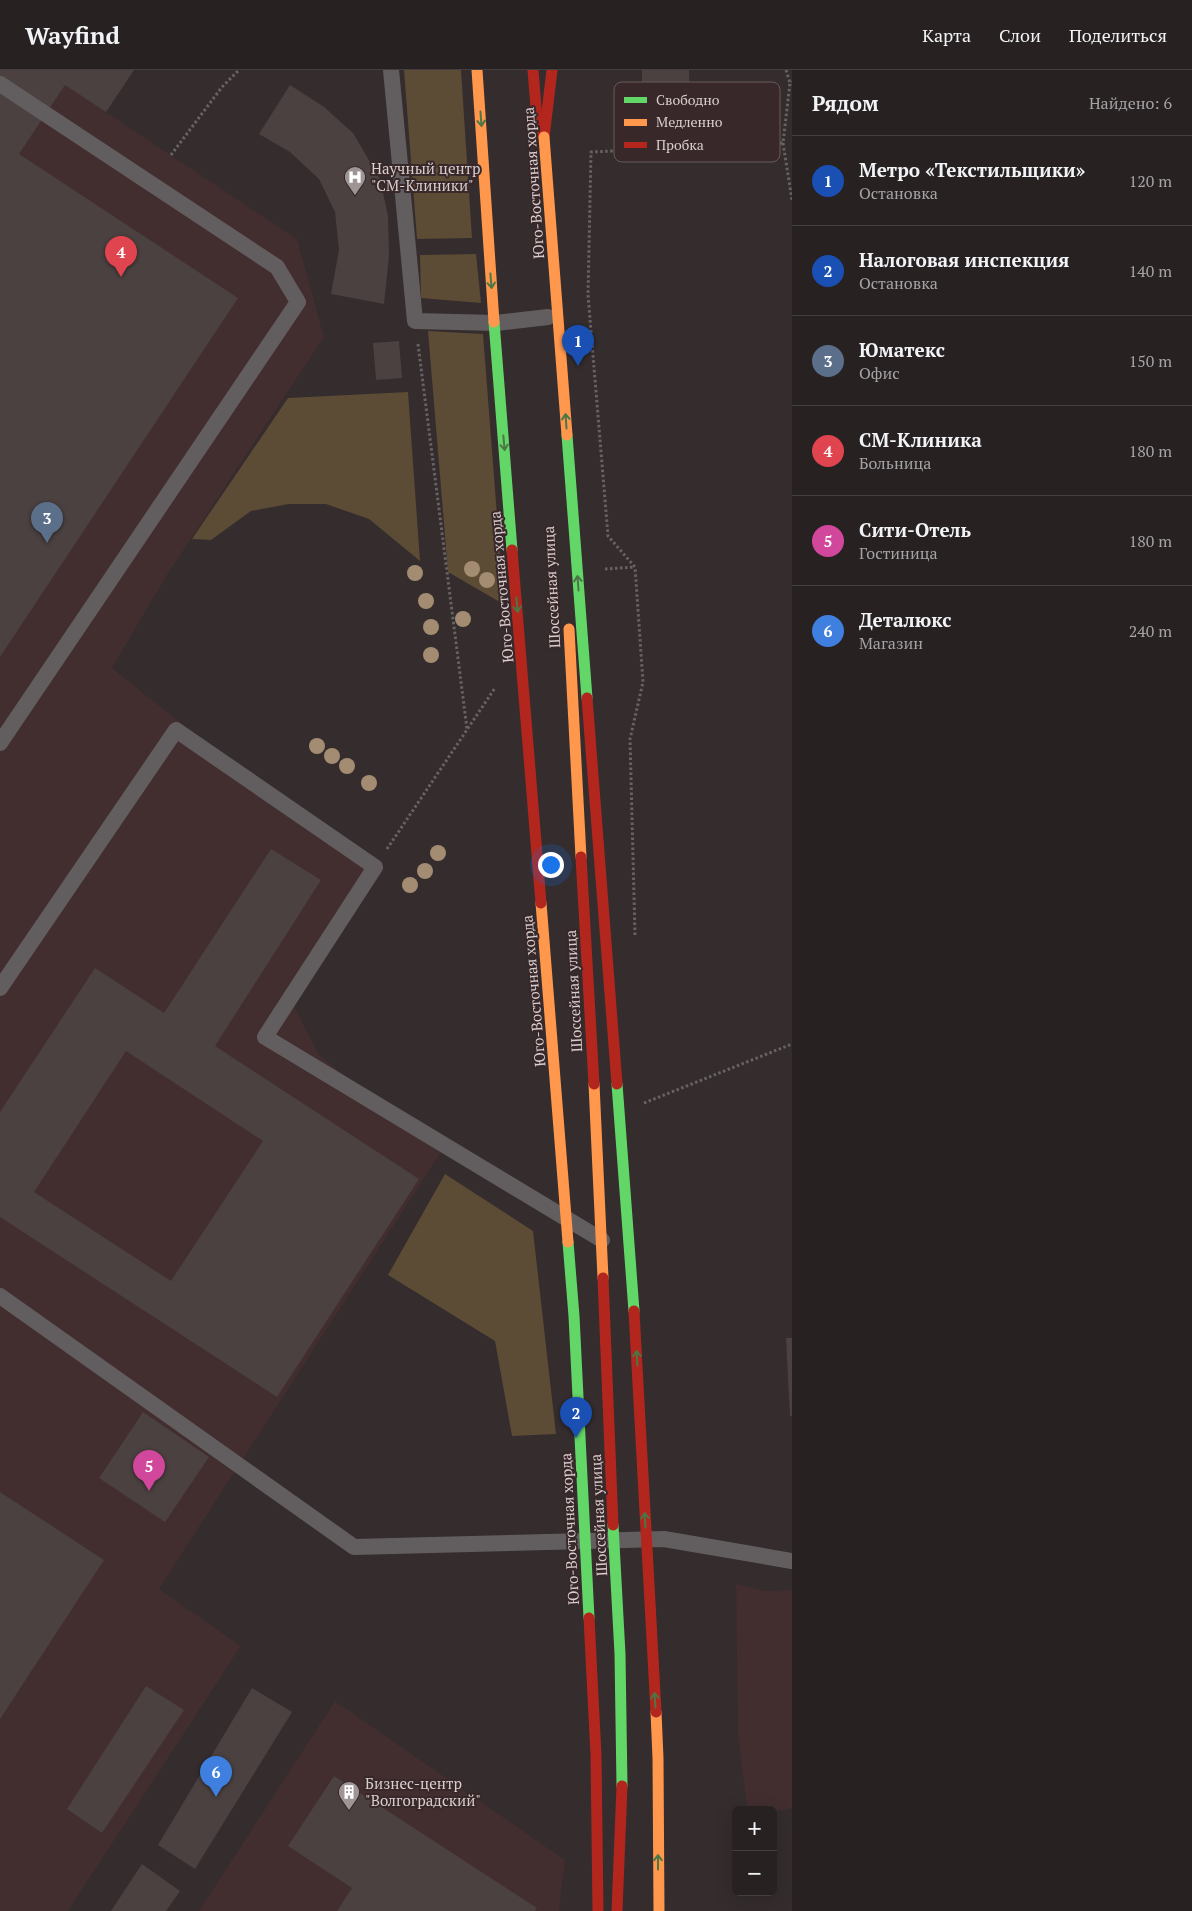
<!DOCTYPE html>
<html lang="ru">
<meta charset="utf-8">
<style>
body{margin:0;font-family:"PT Serif",serif;background:#332e2f;color:#f1f3f6}
.controls{position:absolute;right:15px;bottom:15px;display:grid;overflow:hidden;border-radius:8px;box-shadow:0 5px 20px #0002}
.controls button{width:45px;height:45px;display:grid;place-items:center;padding:0;border:0;border-bottom:1px solid #433e40;background:#272122;color:#f1f3f6;font:25px sans-serif}
.you{position:absolute;left:550px;top:794px;width:18px;height:18px;margin:-12px;border:4px solid #fff;border-radius:50%;background:#1a73e8;box-shadow:0 0 0 8px #1a73e833}
.badge{display:grid;place-items:center;width:32px;height:32px;border-radius:50%;background:#b45309;color:#fff;font-size:16px;font-weight:700}
.pin{position:absolute;translate:-50% -41px;filter:drop-shadow(0 1px 2px #0008)}
.pin::after{content:'';position:absolute;top:26px;width:18px;height:15px;background:inherit;clip-path:polygon(0 0,100% 0,50% 100%)}
.list{margin:0;padding:0;list-style:none}
h2{display:flex;justify-content:space-between;align-items:center;height:65px;margin:0;padding:0 20px;font-size:21px}
h2 small{font-size:16px;font-weight:400;color:#a4a3a5}
.list li{display:grid;grid-template-columns:32px 1fr auto;gap:15px;align-items:center;box-sizing:border-box;height:90px;padding:0 20px;border-top:1px solid #433e40}
.list b{display:block;font-size:19px;white-space:nowrap}
.list p{margin:0;font-size:16px;white-space:nowrap;color:#a4a3a5}
.list em{font-size:16px;font-style:normal;color:#a4a3a5}
.map{position:relative;flex:none;width:792px;height:1841px;overflow:hidden}
header{display:flex;align-items:center;gap:30px;box-sizing:border-box;height:70px;padding:0 25px;background:#272122;border-bottom:1px solid #433e40}
header strong{font-size:24px}
nav{display:flex;gap:28px;margin-inline-start:auto;font-size:18px}
main{display:flex}
aside{flex:1;background:#272122}
.map>svg:first-child{display:block}
.built{fill:#422d2f}
.green{fill:#5c4b35}
.building{fill:#4b4140;fill-rule:evenodd}
.lines{fill:none;stroke-linecap:round;stroke-linejoin:round}
.path{stroke:#676364;stroke-width:3;stroke-dasharray:2.5 2.5;stroke-linecap:butt}
.lane{stroke:#625e60;stroke-width:16}
.fast{stroke:#63d668;stroke-width:11}
.slow{stroke:#ff974d;stroke-width:11}
.jam{stroke:#b3261e;stroke-width:11}
.fast-bridge{stroke:#63d668;stroke-width:11}
.slow-bridge{stroke:#ff974d;stroke-width:11}
.jam-bridge{stroke:#b3261e;stroke-width:11}
.tree{fill:#a38c71}
.oneway{stroke:#4b7646}
.labels{text-anchor:middle;dominant-baseline:central;stroke-width:4;stroke-linejoin:round;paint-order:stroke}
.poi-label{font-size:15px;fill:#d9cecf;stroke:#38282a;text-anchor:start}
.street-label{font-size:15px;fill:#d9cecf;stroke:#38282a}
.key{fill:#38282a;stroke:#685a5c;stroke-width:1}
.key-label{font-size:14px;fill:#d9cecf}
</style>
<header>
<strong>Wayfind</strong>
<nav><a>Карта</a><a>Слои</a><a>Поделиться</a></nav>
</header>
<main>
<div class="map">
<svg width="792" height="1841" viewBox="0 0 792 1841">
<rect width="100%" height="100%" fill="#342c2d"/>
<!-- built -->
<g class="built">
<path d="M0,0H134L106,42L297,169L324,267L167,505L112,598L216,681L385,799L291,930L319,985L441,1082L159,1519L241,1576L68,1841H0Z"/>
<path d="M736,1514L765,1521L792,1520V1738L773,1742V1740H747L738,1664Z"/>
<path d="M335,1631L565,1790L559,1841H199Z"/>
</g>
<!-- green -->
<g class="green">
<path d="M404,0H461L472,168L417,169Z"/>
<path d="M476,184L481,233L421,228L420,185Z"/>
<path d="M428,261L483,264L503,523L502,527L498,531L448,502Z"/>
<path d="M408,322L420,491L369,449L326,434H289L251,441L211,470L192,469L288,328Z"/>
<path d="M445,1104L533,1161L556,1364L512,1366L495,1271L388,1205Z"/>
</g>
<!-- building -->
<g class="building">
<path d="M0,0H134L106,42L65,15L19,84L238,228L0,587Z"/>
<path d="M642,0H689L690,34L642,35Z"/>
<path d="M290,15L324,37L353,63L380,109L388,146L389,186L384,234L331,224L339,180L335,142L319,109L290,82L259,64Z"/>
<path d="M399,271L402,308L376,310L373,273Z"/>
<path d="M271,779L321,810L215,976L419,1109L277,1327L0,1147V1042L95,898L164,943ZM126,981L263,1071L171,1211L34,1122Z"/>
<path d="M786,1268H792V1346H790Z"/>
<path d="M143,1342L209,1387L165,1452L99,1408Z"/>
<path d="M0,1422L104,1490L0,1649Z"/>
<path d="M146,1616L184,1640L102,1763L67,1739Z"/>
<path d="M252,1618L292,1642L195,1799L158,1775Z"/>
<path d="M334,1706L537,1838L535,1841H337L352,1818L288,1776Z"/>
<path d="M142,1794L180,1821L166,1841H111Z"/>
</g>
<g class="lines">
<!-- path -->
<g class="path">
<path d="M786,0L790,13"/>
<path d="M783,73L792,130"/>
<path d="M171,85L222,17L239,0"/>
<path d="M418,274L467,659"/>
<path d="M605,499L635,497"/>
<path d="M387,779L495,618"/>
<path d="M635,865L630,669L643,612L635,497L608,466L588,225L591,82L783,73L790,13L792,12"/>
<path d="M644,1033L792,974"/>
</g>
<!-- lane -->
<g class="lane">
<path d="M391,0L415,251L496,253L548,247"/>
<path d="M0,14L277,197L298,232L0,673"/>
<path d="M0,918L176,660L375,797L265,967L602,1170"/>
<path d="M0,1226L354,1477L664,1469L792,1491"/>
</g>
<!-- fast -->
<path class="fast" d="M613,1455L620,1584L622,1716"/>
<!-- slow -->
<g class="slow">
<path d="M569,559L581,787"/>
<path d="M594,1014L603,1208"/>
</g>
<!-- jam -->
<g class="jam">
<path d="M533,0L538,62"/>
<path d="M544,67L552,0"/>
<path d="M581,787L594,1014"/>
<path d="M603,1208L613,1455"/>
<path d="M617,1841L622,1716"/>
</g>
<!-- fast-bridge -->
<g class="fast-bridge">
<path d="M494,252L512,480"/>
<path d="M567,365L587,628"/>
<path d="M617,1014L634,1241"/>
<path d="M568,1172L574,1246L589,1548"/>
</g>
<!-- slow-bridge -->
<g class="slow-bridge">
<path d="M477,0L494,252"/>
<path d="M544,67L567,365"/>
<path d="M541,833L568,1172"/>
<path d="M656,1642L658,1688L659,1841"/>
</g>
<!-- jam-bridge -->
<g class="jam-bridge">
<path d="M512,480L541,833"/>
<path d="M587,628L617,1014"/>
<path d="M634,1241L656,1642"/>
<path d="M589,1548L596,1685L598,1841"/>
</g>
</g>
<!-- trees -->
<g class="tree">
<circle cx="472" cy="499" r="8"/>
<circle cx="415" cy="503" r="8"/>
<circle cx="487" cy="510" r="8"/>
<circle cx="426" cy="531" r="8"/>
<circle cx="463" cy="549" r="8"/>
<circle cx="431" cy="557" r="8"/>
<circle cx="431" cy="585" r="8"/>
<circle cx="317" cy="676" r="8"/>
<circle cx="332" cy="686" r="8"/>
<circle cx="347" cy="696" r="8"/>
<circle cx="369" cy="713" r="8"/>
<circle cx="438" cy="783" r="8"/>
<circle cx="425" cy="801" r="8"/>
<circle cx="410" cy="815" r="8"/>
</g>
<!-- one-way arrows -->
<defs><path id="oneway-shaft" d="M-6 0H5M1.5-3L5.5 0L1.5 3" fill="none" stroke-width="1.6" stroke-linecap="round" stroke-linejoin="round" transform="scale(1.25)"/></defs>
<g class="oneway">
<use href="#oneway-shaft" transform="translate(481 49) rotate(86)"/>
<use href="#oneway-shaft" transform="translate(491 211) rotate(85)"/>
<use href="#oneway-shaft" transform="translate(566 351) rotate(-94)"/>
<use href="#oneway-shaft" transform="translate(504 373) rotate(85)"/>
<use href="#oneway-shaft" transform="translate(578 513) rotate(-94)"/>
<use href="#oneway-shaft" transform="translate(517 535) rotate(85)"/>
<use href="#oneway-shaft" transform="translate(637 1288) rotate(-93)"/>
<use href="#oneway-shaft" transform="translate(645 1450) rotate(-93)"/>
<use href="#oneway-shaft" transform="translate(655 1630) rotate(-93)"/>
<use href="#oneway-shaft" transform="translate(658 1792) rotate(-90)"/>
</g>
<!-- icons -->
<defs>
<g id="hospital-pin" transform="scale(1.125)"><path d="M0 17L-7.5 6A9.5 9.5 0 1 1 7.5 6Z" fill="#9f9596" stroke="#38282a"/><path d="M-5-5h3v3.5h4V-5h3V5h-3V1.5h-4V5h-3Z" fill="#fff"/></g>
<g id="building-pin" transform="scale(1.125)"><path d="M0 17L-7.5 6A9.5 9.5 0 1 1 7.5 6Z" fill="#9f9596" stroke="#38282a"/><path d="M-4-6H4V6H1V3H-1V6H-4ZM-2.5-4.3h1.7v1.8h-1.7ZM.8-4.3h1.7v1.8H.8ZM-2.5-1h1.7V.8h-1.7ZM.8-1h1.7V.8H.8Z" fill="#fff"/></g>
</defs>
<g fill-rule="evenodd">
<use href="#hospital-pin" x="355" y="107"/>
<use href="#building-pin" x="349" y="1722"/>
</g>
<g class="labels">
<!-- poi labels -->
<g class="poi-label">
<text x="371" y="98">Научный центр<tspan x="371" dy="17">"СМ-Клиники"</tspan></text>
<text x="365" y="1713">Бизнес-центр<tspan x="365" dy="17">"Волгоградский"</tspan></text>
</g>
<!-- street labels -->
<g class="street-label">
<text transform="translate(533 113) rotate(-94)">Юго-Восточная хорда</text>
<text transform="translate(501 517) rotate(-95)">Юго-Восточная хорда</text>
<text transform="translate(551 517) rotate(-93)">Шоссейная улица</text>
<text transform="translate(533 921) rotate(-95)">Юго-Восточная хорда</text>
<text transform="translate(573 921) rotate(-93)">Шоссейная улица</text>
<text transform="translate(598 1445) rotate(-93)">Шоссейная улица</text>
<text transform="translate(569 1459) rotate(-93)">Юго-Восточная хорда</text>
</g>
</g>
<!-- legend -->
<rect x="614" y="12" width="166" height="80" rx="8" class="key"/>
<rect x="624" y="27" width="23" height="6" fill="#63d668"/>
<rect x="624" y="49" width="23" height="7" fill="#ff974d"/>
<rect x="624" y="72" width="23" height="6" fill="#b3261e"/>
<g class="key-label">
<text x="656" y="35">Свободно</text>
<text x="656" y="57">Медленно</text>
<text x="656" y="80">Пробка</text>
</g>
</svg>
<div class="controls">
<button>+</button>
<button>−</button>
</div>
<div class="you"></div>
<div class="pin badge" style="left:578px;top:296px;background:#1a4fb4">1</div>
<div class="pin badge" style="left:576px;top:1368px;background:#1a4fb4">2</div>
<div class="pin badge" style="left:47px;top:473px;background:#5c6f8a">3</div>
<div class="pin badge" style="left:121px;top:207px;background:#e0444e">4</div>
<div class="pin badge" style="left:149px;top:1421px;background:#d1479c">5</div>
<div class="pin badge" style="left:216px;top:1727px;background:#3f7fe0">6</div>
</div>
<aside>
<h2>Рядом<small>Найдено: 6</small></h2>
<ul class="list">
<li><span class="badge" style="background:#1a4fb4">1</span><div><b>Метро «Текстильщики»</b><p>Остановка</p></div><em>120 m</em></li>
<li><span class="badge" style="background:#1a4fb4">2</span><div><b>Налоговая инспекция</b><p>Остановка</p></div><em>140 m</em></li>
<li><span class="badge" style="background:#5c6f8a">3</span><div><b>Юматекс</b><p>Офис</p></div><em>150 m</em></li>
<li><span class="badge" style="background:#e0444e">4</span><div><b>СМ-Клиника</b><p>Больница</p></div><em>180 m</em></li>
<li><span class="badge" style="background:#d1479c">5</span><div><b>Сити-Отель</b><p>Гостиница</p></div><em>180 m</em></li>
<li><span class="badge" style="background:#3f7fe0">6</span><div><b>Деталюкс</b><p>Магазин</p></div><em>240 m</em></li>
</ul>
</aside>
</main>
